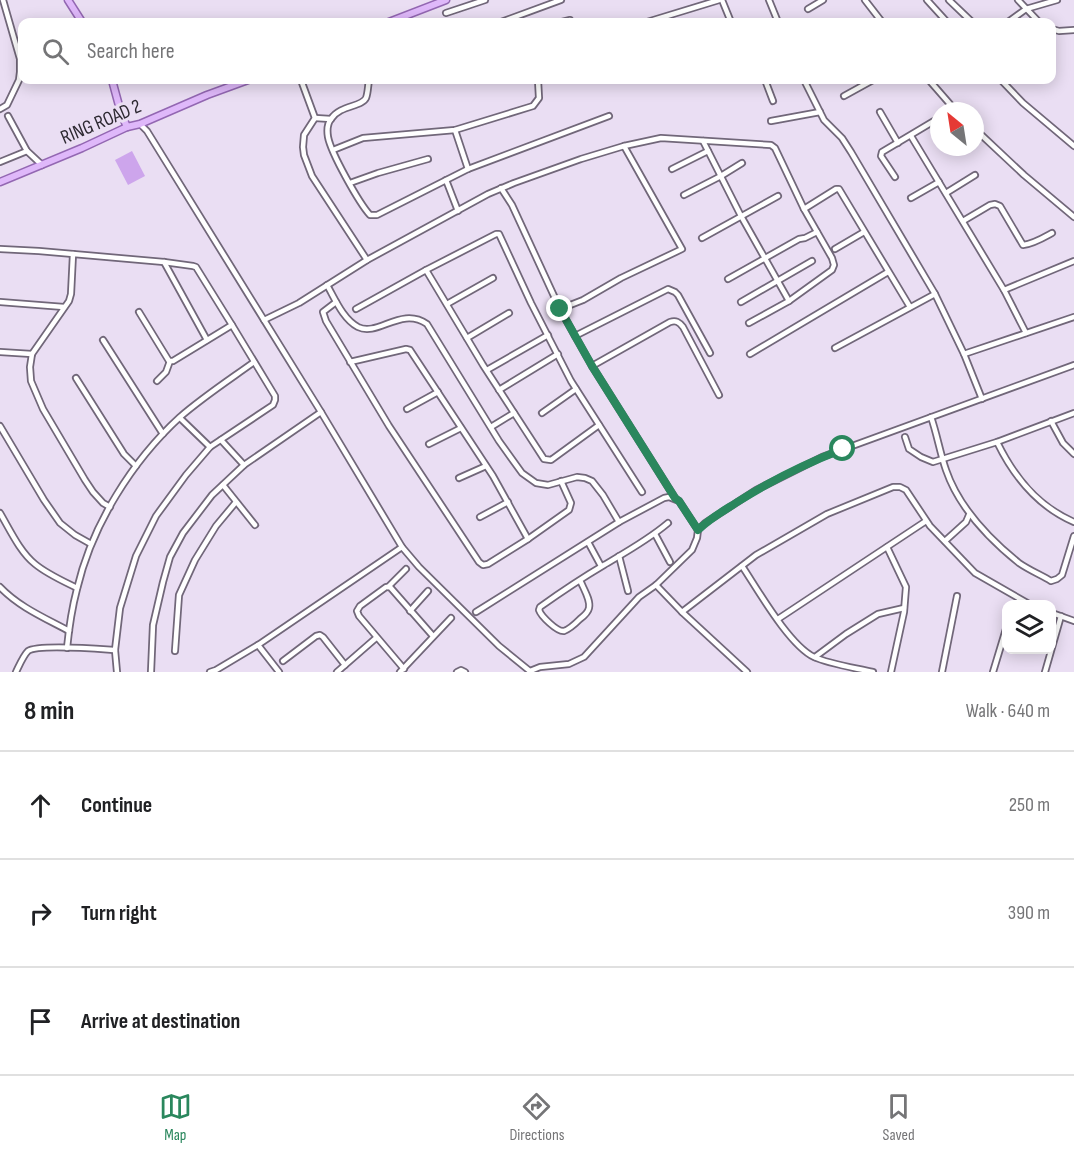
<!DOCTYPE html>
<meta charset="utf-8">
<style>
body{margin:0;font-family:"Sofia Sans Condensed",sans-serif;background:#f2f2f2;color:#202124}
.controls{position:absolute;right:18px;bottom:18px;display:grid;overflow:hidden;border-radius:12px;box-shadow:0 3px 15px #0003}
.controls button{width:54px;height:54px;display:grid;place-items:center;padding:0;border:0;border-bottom:2px solid #e0e0e0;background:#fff;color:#202124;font:30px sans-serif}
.compass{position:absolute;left:930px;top:102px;width:54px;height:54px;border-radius:50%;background:#fff;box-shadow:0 3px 15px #0003;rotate:330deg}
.stop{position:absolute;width:18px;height:18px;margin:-14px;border:4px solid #2a875d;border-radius:50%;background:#fff}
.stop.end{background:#2a875d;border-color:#fff;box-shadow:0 2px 6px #0008}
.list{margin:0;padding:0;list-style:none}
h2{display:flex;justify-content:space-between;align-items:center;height:78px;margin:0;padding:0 24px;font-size:26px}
h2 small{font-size:20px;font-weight:400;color:#757577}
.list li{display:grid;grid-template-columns:39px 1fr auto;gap:18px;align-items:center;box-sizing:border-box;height:108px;padding:0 24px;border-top:2px solid #e0e0e0}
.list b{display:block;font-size:22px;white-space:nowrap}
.list em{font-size:20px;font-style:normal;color:#757577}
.icon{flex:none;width:33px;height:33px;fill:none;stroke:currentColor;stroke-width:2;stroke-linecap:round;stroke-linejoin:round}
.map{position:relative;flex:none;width:1074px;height:672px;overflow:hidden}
.search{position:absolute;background:#fff;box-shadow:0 3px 15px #0003;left:18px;right:18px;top:18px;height:66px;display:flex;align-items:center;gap:15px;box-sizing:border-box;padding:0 21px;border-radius:12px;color:#757577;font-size:22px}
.sheet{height:402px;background:#fff}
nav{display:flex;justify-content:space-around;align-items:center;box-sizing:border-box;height:84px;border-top:2px solid #e0e0e0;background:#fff;font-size:16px;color:#757577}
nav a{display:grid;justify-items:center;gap:3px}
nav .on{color:#2a875d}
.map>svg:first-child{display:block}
.green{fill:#cda5ec}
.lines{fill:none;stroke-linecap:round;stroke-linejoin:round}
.minor-casing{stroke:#716779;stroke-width:8}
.major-casing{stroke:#9367b2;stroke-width:9}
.minor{stroke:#fff;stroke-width:4.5}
.major{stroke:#dfb8fa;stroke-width:6}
.route{stroke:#2a875d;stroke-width:8}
.labels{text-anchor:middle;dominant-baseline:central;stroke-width:6;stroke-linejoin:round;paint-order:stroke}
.street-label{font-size:20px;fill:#2d2931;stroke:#eadef3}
</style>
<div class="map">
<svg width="1074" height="672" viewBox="0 0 1074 672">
<rect width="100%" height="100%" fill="#eadef3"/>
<!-- green -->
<path class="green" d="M132,151L145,176L128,185L115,160Z"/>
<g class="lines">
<!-- minor casing -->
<g class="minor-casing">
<g id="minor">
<path d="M722,0L731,22"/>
<path d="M769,0L778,22"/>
<path d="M865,0L882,22"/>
<path d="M927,0L947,22"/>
<path d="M949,0L972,22"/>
<path d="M1018,0L1039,22"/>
<path d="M808,9L823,0"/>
<path d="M446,13L485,0"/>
<path d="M501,22L561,0"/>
<path d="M562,22L570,20"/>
<path d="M647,22L719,0"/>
<path d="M1008,22L1026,9L1057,0"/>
<path d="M1052,29L1059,31L1074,30"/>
<path d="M301,80L315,118L304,135L303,147L304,155L312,176L367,260"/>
<path d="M369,80C368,85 368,93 366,98C362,107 340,105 331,119C327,124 327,131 328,137C331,153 359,203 370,215H377L468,169L609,116"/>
<path d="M765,80L773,101"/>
<path d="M804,80L824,120L842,138L851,152L935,294L964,354L982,399"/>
<path d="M929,80L956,111"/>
<path d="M1001,80L1023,103L1074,146"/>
<path d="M844,96L873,80"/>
<path d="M0,109L7,105L19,80L20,72V59L3,0"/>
<path d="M880,112L898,143"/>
<path d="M8,116L27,151L42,165"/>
<path d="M315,118L331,119"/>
<path d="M771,121L820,112"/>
<path d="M140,124L147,131L321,412L402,547L419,567L499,646L531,672"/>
<path d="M975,129L1024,175L1074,217"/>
<path d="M455,130L468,169"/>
<path d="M911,136L1004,290L1026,333"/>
<path d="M703,141L741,216L789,301"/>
<path d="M333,150L363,138L455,130L533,106L539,98L538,80"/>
<path d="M0,162L27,151"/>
<path d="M672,169L708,151"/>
<path d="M895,177L881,156L882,152L939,118"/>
<path d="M446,180L458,211"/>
<path d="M350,183L378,173L428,159"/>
<path d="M501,188L512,205L560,309L575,336L592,366L675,498"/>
<path d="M946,193L975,175"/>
<path d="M684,195L721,176L742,163"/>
<path d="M911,198L939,182"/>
<path d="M804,209L836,189H839L910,307"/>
<path d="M963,221L990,205L995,204L1000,206L1023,245C1033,244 1043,238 1052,233"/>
<path d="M702,238L778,196"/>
<path d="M0,249L39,251L164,262L193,266L196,267L232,325L275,396V400L273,405L210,447L186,475L156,516L136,556L120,608L115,650L117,672"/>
<path d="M835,249L864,232"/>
<path d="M73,254L71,294L69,301L32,354L30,367L31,381L43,409L85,480L93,492L103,503L110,507"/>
<path d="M164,262L207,340"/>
<path d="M426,270L483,365L544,459L551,460L599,425"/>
<path d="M728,279L799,239L805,238L817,232"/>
<path d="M327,285C335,299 343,319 358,327C378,337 401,306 427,324L499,441L522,473L536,483L548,485L577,477L585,478L592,481L603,495L619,522"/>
<path d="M1004,290L1074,261"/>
<path d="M0,302L64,307"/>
<path d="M336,302L323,312L326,321L389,426L479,562L483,565L488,564L528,539L569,510L571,503L561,481"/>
<path d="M741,302L812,261"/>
<path d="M447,304L493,278"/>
<path d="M356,309L426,270L496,234H499L531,303L571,381L642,492"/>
<path d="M560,309L583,300L621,278L682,249L624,146"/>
<path d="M139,312L169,361H173L232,325"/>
<path d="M264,320L299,303L367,260L488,194L514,183L581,159L624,146L661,138L771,145L775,148L804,209L832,258L834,265L832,270L789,301L749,323"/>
<path d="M575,336L668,289L675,292L678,295L710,353"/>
<path d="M467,338L509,313"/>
<path d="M103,340L163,434"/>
<path d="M835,348L935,294"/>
<path d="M0,352L32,354"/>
<path d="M750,354L888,272"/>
<path d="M964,354L1074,317"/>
<path d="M350,362L406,349L410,350L493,476L528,539"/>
<path d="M592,366L670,322C676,320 679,322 683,327L719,395"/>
<path d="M487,370L548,335"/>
<path d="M76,378L124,454L136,466"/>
<path d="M157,381L166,372L170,361"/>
<path d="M499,390L558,354"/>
<path d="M407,409L438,392"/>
<path d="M542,413L576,389"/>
<path d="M931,417C937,434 940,453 946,470C959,508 988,538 1019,563C1029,570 1041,575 1051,581L1057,579L1062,575L1074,536"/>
<path d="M180,418L210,447"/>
<path d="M1051,421L1063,443L1074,454"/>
<path d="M0,426L44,500L60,523L75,535L91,544"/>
<path d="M491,427L514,413"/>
<path d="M905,437L909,449L921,457L933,462L997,442L1074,413"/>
<path d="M221,440L244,465"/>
<path d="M997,442C1014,477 1037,506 1074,522"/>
<path d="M429,444L461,428"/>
<path d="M459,478L486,466"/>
<path d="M223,485L255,525"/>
<path d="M0,513C10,530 20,552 35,564C47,574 63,581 77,588"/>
<path d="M480,517L508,502"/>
<path d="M655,534L670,562"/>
<path d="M945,541L966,522L969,515"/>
<path d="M588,542L601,566"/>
<path d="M887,547L906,587L904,612L891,672"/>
<path d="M619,556L628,591"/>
<path d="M742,566C758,590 789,645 814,657C829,664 856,668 873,672"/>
<path d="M580,580C583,588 591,600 589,608C588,613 584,616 580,619C576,623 570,629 564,631C557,632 541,616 539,610L540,607C561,592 582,578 604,565C626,552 648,540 668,523"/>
<path d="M656,585L682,612L747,672"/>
<path d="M0,587C19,607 45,618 69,631"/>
<path d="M388,587L406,569"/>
<path d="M410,611L428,591"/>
<path d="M476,612L619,522L664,498L669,497L679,501L698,530"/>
<path d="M682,612L756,555L827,514L893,487H900L906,490L930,526L975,573L1029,604"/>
<path d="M1052,613L1074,621"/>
<path d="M778,619L926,521"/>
<path d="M258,645L279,672"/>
<path d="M67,648C69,628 72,608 77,589C92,525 132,461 180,417C203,397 229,380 254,362"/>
<path d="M175,651L179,595L195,560L216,526L236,502"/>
<path d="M815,657L846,634L878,614L904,608"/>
<path d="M283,661L316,636L320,635L323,637L345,665"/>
<path d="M404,669L359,616L357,611L360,606L386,587H390L433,636"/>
<path d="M530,671L540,667L569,664L584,657L639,597L656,585L692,550L697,538L698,530L705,523L756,490L822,457L1074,365"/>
<path d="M16,672C19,666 23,656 28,651C38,644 100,649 115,650"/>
<path d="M151,672L153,625L163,582L170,557L183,533L212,495L244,465L321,412"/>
<path d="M210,672L216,670L258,645L402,547"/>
<path d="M337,672L376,638"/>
<path d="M400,672L451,618"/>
<path d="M457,672L461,670L465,672"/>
<path d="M942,672L957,596"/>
<path d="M993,672L1006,629"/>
<path d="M1045,672L1061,616"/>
</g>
</g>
<!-- major casing -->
<g class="major-casing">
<g id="major">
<path d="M68,0L82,22"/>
<path d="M389,22L446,0"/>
<path d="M112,80L121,113L127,127"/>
<path d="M0,182L82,148L127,127L140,124L207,95L248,80"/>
</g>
</g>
<!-- minor -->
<use href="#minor" class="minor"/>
<!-- major -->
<use href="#major" class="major"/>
</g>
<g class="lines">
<!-- route -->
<path class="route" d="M560,309L592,366L675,498L679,501L698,530C710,518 725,510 739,501C772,480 807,463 843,449"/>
</g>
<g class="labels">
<!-- street labels -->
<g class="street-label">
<text transform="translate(101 122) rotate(-23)">RING ROAD 2</text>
</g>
</g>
</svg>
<div class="controls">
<button><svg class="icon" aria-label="layers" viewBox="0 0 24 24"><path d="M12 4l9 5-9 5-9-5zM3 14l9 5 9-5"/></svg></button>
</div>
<svg class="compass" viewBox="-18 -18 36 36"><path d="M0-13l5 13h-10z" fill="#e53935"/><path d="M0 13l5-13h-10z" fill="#757577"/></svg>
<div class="stop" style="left:843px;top:449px"></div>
<div class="stop end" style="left:560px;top:309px"></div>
<div class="search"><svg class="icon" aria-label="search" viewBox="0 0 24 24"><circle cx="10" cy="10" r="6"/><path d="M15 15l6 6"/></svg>Search here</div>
</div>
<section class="sheet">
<h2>8 min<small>Walk · 640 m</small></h2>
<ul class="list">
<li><svg class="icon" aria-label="ahead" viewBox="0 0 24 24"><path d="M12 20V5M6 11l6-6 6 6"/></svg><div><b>Continue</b></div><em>250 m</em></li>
<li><svg class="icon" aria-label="right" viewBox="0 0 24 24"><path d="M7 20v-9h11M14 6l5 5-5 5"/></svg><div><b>Turn right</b></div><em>390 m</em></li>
<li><svg class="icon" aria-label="arrive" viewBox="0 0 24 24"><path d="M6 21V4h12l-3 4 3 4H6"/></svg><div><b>Arrive at destination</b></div></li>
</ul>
</section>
<nav>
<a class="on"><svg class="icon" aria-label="map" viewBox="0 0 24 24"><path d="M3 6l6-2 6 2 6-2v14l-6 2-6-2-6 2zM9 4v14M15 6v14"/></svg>Map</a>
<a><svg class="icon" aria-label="directions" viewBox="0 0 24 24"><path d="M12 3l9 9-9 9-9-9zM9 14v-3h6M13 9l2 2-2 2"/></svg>Directions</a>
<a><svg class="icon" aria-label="saved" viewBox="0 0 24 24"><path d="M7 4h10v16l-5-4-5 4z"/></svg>Saved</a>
</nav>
